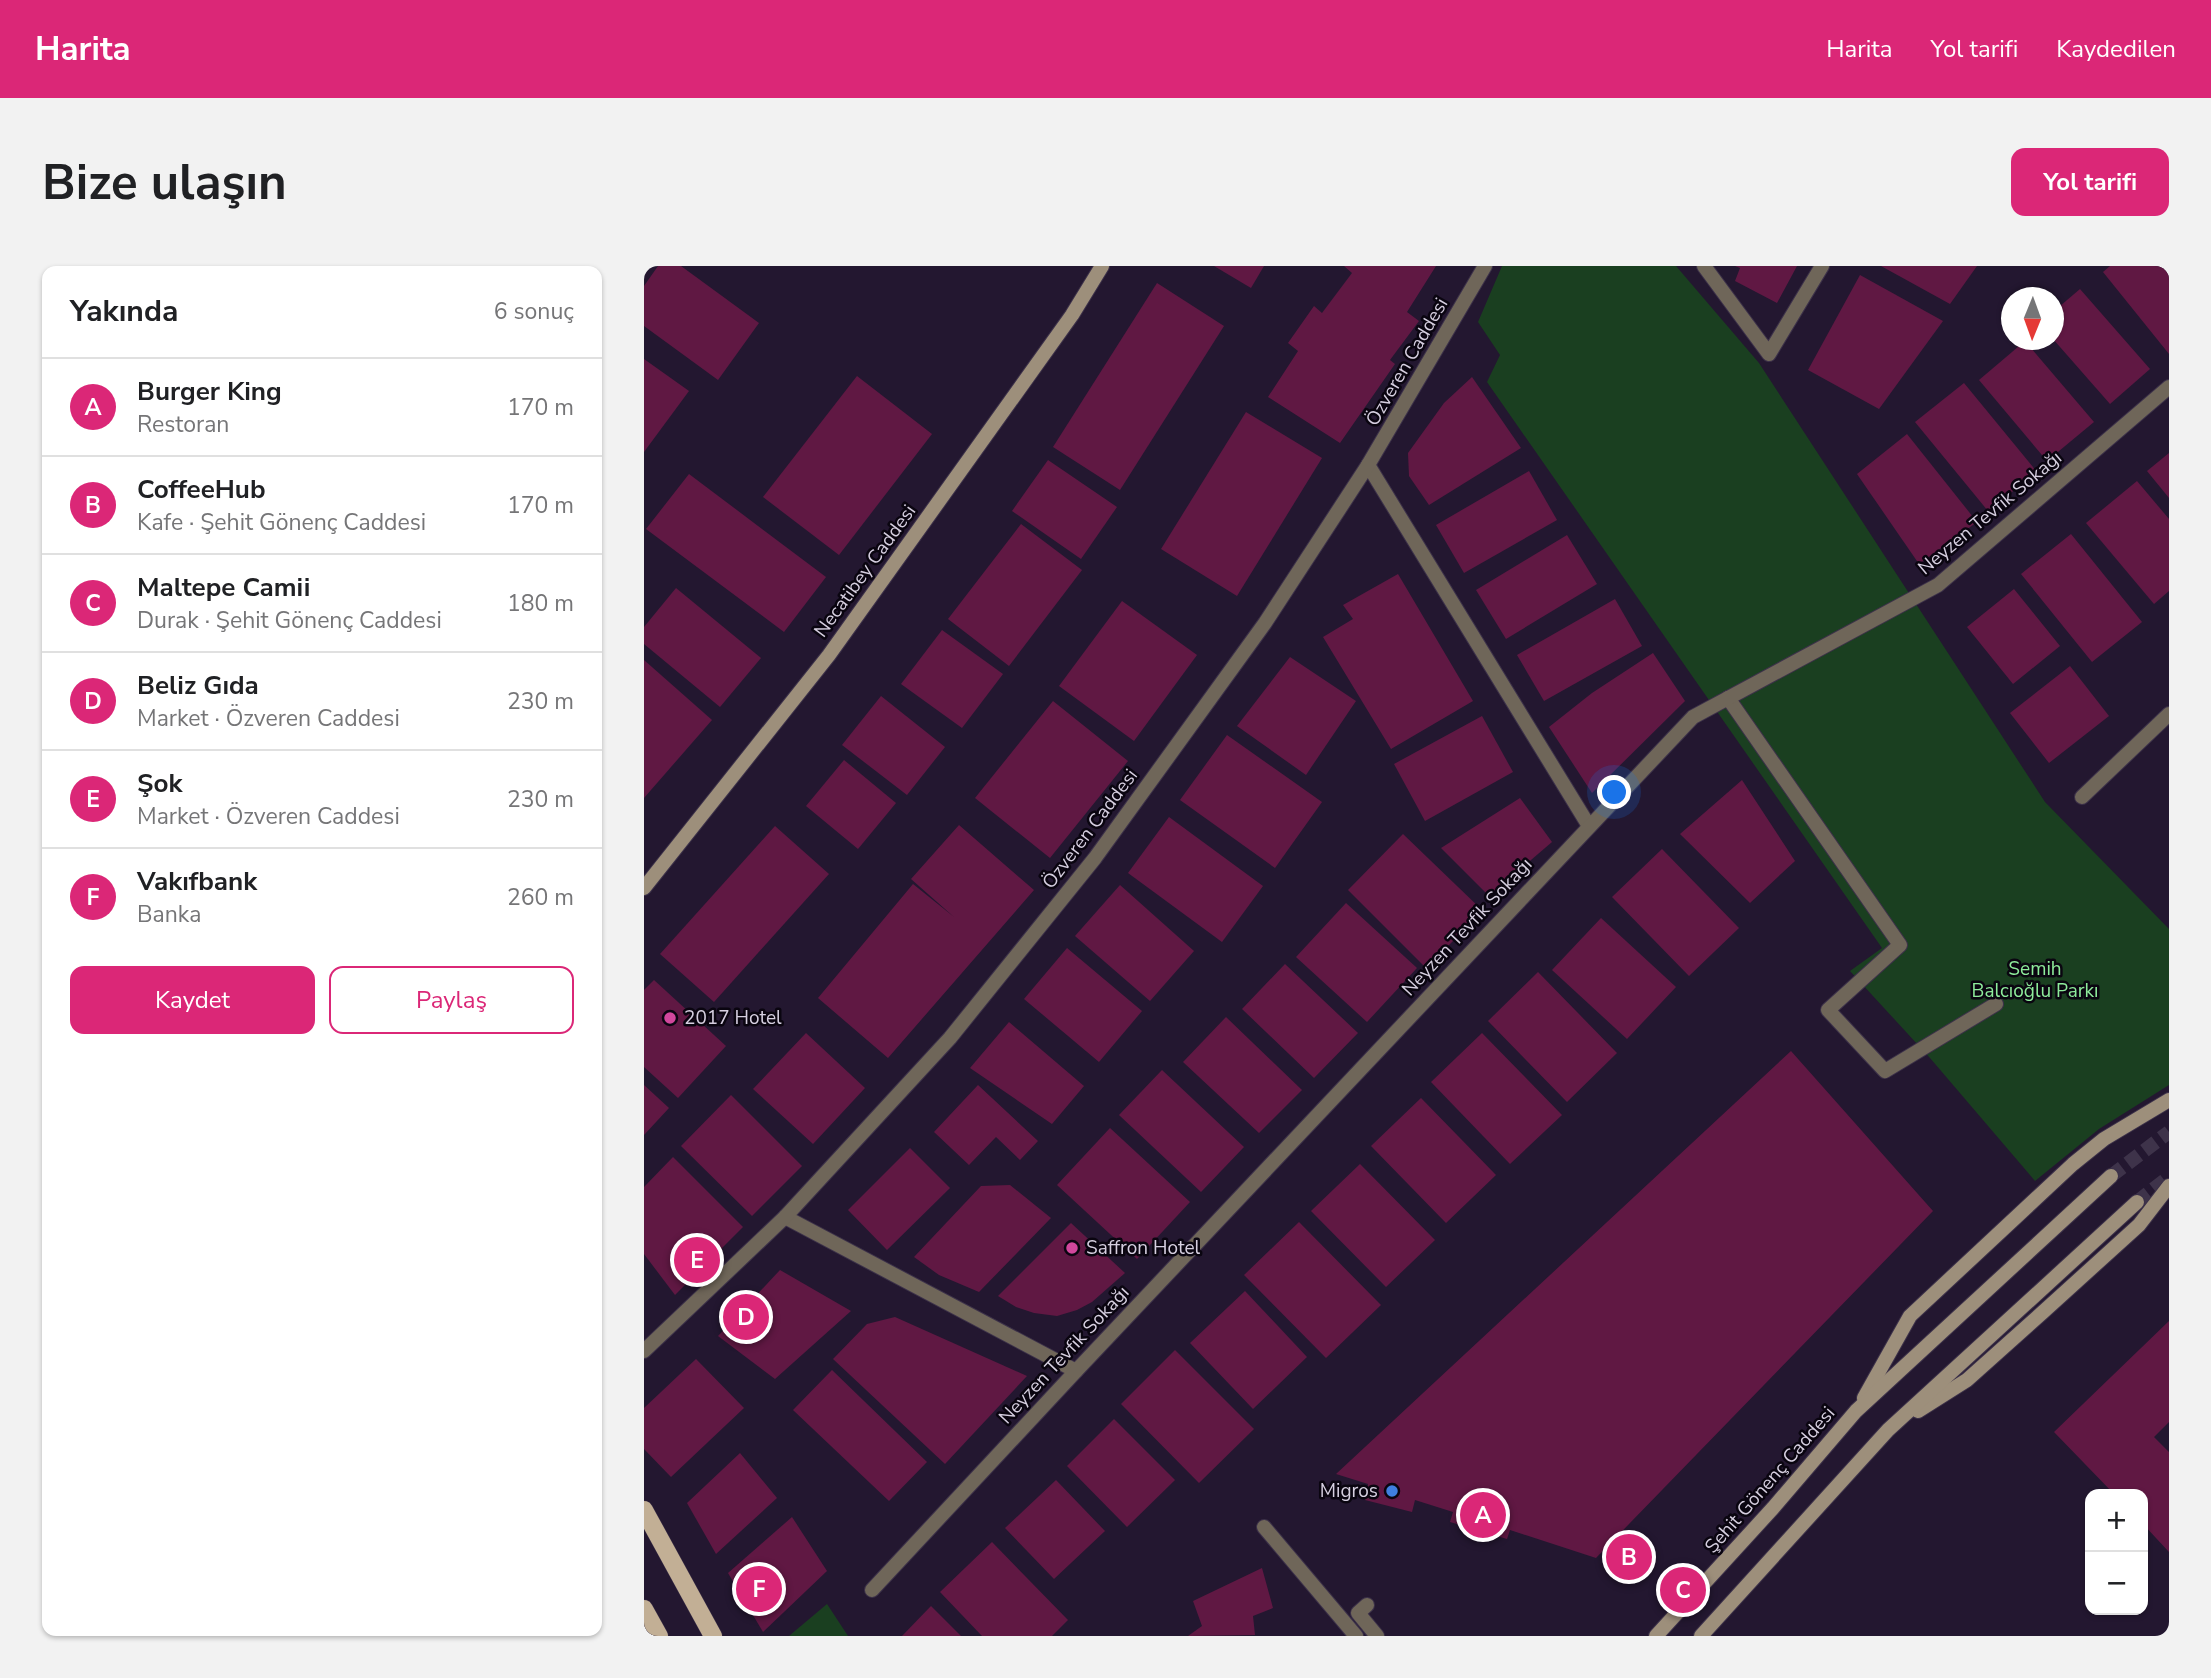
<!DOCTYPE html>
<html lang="tr">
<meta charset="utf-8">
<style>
body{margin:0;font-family:"Nunito Sans",sans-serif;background:#f2f2f2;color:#202124}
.controls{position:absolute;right:21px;bottom:21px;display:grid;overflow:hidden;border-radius:14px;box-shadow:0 2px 5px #0004}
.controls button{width:63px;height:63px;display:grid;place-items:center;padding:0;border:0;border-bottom:2px solid #e0e0e0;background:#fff;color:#202124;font:35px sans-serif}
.compass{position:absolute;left:1357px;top:21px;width:63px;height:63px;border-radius:50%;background:#fff;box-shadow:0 2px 5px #0004;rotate:181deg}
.you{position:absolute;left:971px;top:527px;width:24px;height:24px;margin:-18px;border:5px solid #fff;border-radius:50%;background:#1a73e8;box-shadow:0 0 0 10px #1a73e833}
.badge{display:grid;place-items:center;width:46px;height:46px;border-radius:50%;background:#db2777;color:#fff;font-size:23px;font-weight:700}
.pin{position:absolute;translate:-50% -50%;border:4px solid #fff;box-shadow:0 2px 7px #0006}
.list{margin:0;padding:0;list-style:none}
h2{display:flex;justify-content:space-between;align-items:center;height:91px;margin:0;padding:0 28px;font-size:30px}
h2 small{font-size:23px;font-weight:400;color:#757577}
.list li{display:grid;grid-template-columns:46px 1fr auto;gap:21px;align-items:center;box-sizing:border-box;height:98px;padding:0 28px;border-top:2px solid #e0e0e0}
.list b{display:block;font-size:26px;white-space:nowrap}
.list p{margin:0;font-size:23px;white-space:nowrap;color:#757577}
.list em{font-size:23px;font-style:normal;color:#757577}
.actions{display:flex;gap:14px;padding:21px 28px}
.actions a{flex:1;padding:16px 0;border:2px solid #db2777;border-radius:14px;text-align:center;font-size:24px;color:#db2777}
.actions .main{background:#db2777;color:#fff}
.map{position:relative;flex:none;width:1525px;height:1370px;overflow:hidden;border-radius:14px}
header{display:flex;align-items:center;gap:42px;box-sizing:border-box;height:98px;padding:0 35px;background:#db2777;color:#fff}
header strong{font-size:33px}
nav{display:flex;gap:38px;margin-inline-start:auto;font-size:24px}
.intro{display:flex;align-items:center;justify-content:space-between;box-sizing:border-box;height:168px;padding:0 42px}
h1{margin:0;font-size:49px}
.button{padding:18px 32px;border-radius:14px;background:#db2777;color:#fff;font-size:24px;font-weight:700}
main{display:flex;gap:42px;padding:0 42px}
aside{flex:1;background:#fff;border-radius:14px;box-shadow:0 2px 5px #0004}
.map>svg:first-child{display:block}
.green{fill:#1a3f20}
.building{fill:#601843}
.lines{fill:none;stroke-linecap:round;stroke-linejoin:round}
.secondary-tunnel{stroke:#3e334a;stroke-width:14;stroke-dasharray:14 7;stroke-linecap:butt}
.lane-casing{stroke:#3c3149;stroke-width:16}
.street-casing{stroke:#3c3149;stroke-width:16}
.secondary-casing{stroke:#3c3149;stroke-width:16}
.primary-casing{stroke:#3c3149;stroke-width:19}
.lane{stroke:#6f6659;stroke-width:14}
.street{stroke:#6f6659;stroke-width:14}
.secondary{stroke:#9d8f7b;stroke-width:14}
.primary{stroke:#c2af95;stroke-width:18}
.hotel-dot{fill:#d1479c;stroke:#0a0510;stroke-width:2.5}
.shop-dot{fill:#3f7fe0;stroke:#0a0510;stroke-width:2.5}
.labels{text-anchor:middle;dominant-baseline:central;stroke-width:5;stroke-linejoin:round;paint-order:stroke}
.street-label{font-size:19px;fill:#d6cfe0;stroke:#0a0510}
.park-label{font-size:19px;fill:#8eec9b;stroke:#0a0510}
.poi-label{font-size:19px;fill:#d6cfe0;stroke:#0a0510;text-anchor:start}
</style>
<header>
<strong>Harita</strong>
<nav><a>Harita</a><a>Yol tarifi</a><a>Kaydedilen</a></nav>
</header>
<div class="intro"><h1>Bize ulaşın</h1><a class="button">Yol tarifi</a></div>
<main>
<aside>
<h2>Yakında<small>6 sonuç</small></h2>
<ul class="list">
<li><span class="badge">A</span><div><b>Burger King</b><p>Restoran</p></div><em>170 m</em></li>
<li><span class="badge">B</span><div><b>CoffeeHub</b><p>Kafe · Şehit Gönenç Caddesi</p></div><em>170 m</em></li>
<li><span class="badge">C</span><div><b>Maltepe Camii</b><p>Durak · Şehit Gönenç Caddesi</p></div><em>180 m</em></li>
<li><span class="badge">D</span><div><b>Beliz Gıda</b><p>Market · Özveren Caddesi</p></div><em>230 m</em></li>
<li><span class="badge">E</span><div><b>Şok</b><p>Market · Özveren Caddesi</p></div><em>230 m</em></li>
<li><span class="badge">F</span><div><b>Vakıfbank</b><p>Banka</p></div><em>260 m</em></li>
</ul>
<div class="actions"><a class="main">Kaydet</a><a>Paylaş</a></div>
</aside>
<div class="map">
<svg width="1525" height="1370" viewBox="0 0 1525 1370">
<rect width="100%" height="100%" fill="#231730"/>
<!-- green -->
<g class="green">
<path d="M858,0H1032L1115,97L1401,536L1525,663V819L1455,863L1391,915L1286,792L1206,705L1238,682L843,116L856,89L834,56Z"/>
<path d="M183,1338L204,1370H145Z"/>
</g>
<!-- building -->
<g class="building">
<path d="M14,0H37L115,57L74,114L0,60V20Z"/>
<path d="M570,0H620L607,22Z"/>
<path d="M700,0H792L763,46L775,55L746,94L751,98L696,177L624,131L654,85L644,77L670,40L678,47L708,7Z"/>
<path d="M1091,0H1153L1133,37L1091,15L1096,2Z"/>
<path d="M1237,0H1333L1306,38Z"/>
<path d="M1466,0H1525V88L1459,6Z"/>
<path d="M1216,9L1299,55L1235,143L1164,104Z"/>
<path d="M513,17L580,60L476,224L409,181Z"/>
<path d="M1436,23L1506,103L1466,138L1409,73V46Z"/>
<path d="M1381,75L1450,156L1403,195L1335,114Z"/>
<path d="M0,93L45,125L0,186Z"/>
<path d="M213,110L288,168L195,289L119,231Z"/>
<path d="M828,111L877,182L785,239L765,210L764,187L800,137Z"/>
<path d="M1320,117L1393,206L1344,245L1271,156Z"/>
<path d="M602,146L678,192L593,330L517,283Z"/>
<path d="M1263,168L1333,256L1275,298L1213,208Z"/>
<path d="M1525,187V232L1503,205Z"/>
<path d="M404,194L473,241L437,293L368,245Z"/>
<path d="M885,205L913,254L820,307L792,259Z"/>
<path d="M45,208L182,311L140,366L2,263Z"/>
<path d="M1493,215L1525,253V325L1510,338L1442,257Z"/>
<path d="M377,258L438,304L365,400L304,353Z"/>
<path d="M1427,268L1498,356L1448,396L1377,308Z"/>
<path d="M923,269L953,318L862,373L832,324Z"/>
<path d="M754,308L829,435L747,483L679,371L709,353L699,339Z"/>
<path d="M32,322L117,392L76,441L0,378V361Z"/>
<path d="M1370,323L1416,380L1369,418L1323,361Z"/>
<path d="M971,333L998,380L900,435L873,389Z"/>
<path d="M478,335L553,389L490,475L415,420Z"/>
<path d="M298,364L359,408L318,462L257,418Z"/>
<path d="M1009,387L1041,435L948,527L905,461L948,427Z"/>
<path d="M646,391L712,435L662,509L593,460Z"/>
<path d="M0,394L68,454L0,532Z"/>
<path d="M1426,400L1465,450L1405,497L1366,447Z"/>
<path d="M237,430L301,481L263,529L198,479Z"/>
<path d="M409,435L484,495L406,592L331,532Z"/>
<path d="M838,450L869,506L781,555L750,498Z"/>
<path d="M583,469L678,536L631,602L536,534Z"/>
<path d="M200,494L252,537L214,583L162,540Z"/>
<path d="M1098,514L1151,595L1106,637L1036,568Z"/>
<path d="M876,532L908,576L845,630L797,582Z"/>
<path d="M525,551L619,620L578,676L484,607Z"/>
<path d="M315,559L390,624L244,792L174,732L269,618L310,651L267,613Z"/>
<path d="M131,560L185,608L70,736L16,688Z"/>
<path d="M759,568L839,645L782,702L704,624Z"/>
<path d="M1018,583L1095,662L1045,710L968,631Z"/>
<path d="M476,619L550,685L506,735L431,670Z"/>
<path d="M702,637L773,702L723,756L652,691Z"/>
<path d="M957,652L1032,721L983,773L908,704Z"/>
<path d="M423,682L498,745L455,796L380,733Z"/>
<path d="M641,698L714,767L670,812L598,743Z"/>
<path d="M894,706L973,787L923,836L844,755Z"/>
<path d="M10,714L82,780L34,832L0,801V724Z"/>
<path d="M582,751L658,824L615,867L539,796Z"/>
<path d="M365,756L440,820L408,858L326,802Z"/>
<path d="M162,767L221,822L169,878L109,823Z"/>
<path d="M838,767L918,849L866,898L787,816Z"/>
<path d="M1147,785L1289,945L952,1292L866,1264L863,1273L806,1256L809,1246L771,1234L768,1246L721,1234L724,1218L692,1208Z"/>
<path d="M518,804L600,881L557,926L475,849Z"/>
<path d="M0,819L25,842L0,869Z"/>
<path d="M334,819L394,875L376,894L352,871L325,899L290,866Z"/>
<path d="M87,829L158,900L108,950L37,880Z"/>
<path d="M777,832L852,909L802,957L727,880Z"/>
<path d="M466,862L546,936L493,993L413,919Z"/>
<path d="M266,882L306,922L243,984L204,944Z"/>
<path d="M29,891L99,961L31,1029L0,988V921Z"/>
<path d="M716,898L791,974L742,1021L667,945Z"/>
<path d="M366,919L407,952L335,1026L295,1009L270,991L337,920Z"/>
<path d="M655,956L737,1039L682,1092L600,1009Z"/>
<path d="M427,957L481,1007L448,1036L433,1044L413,1050L390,1047L372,1041L354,1030Z"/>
<path d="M136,1004L207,1045L131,1113L74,1070Z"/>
<path d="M601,1025L663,1091L609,1143L546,1077Z"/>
<path d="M251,1051L383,1110L301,1198L189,1093L223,1058Z"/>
<path d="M1525,1055V1156L1510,1171L1525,1186V1286L1499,1258V1228H1470L1410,1166Z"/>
<path d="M531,1084L610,1163L555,1217L477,1138Z"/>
<path d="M52,1093L100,1142L27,1211L0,1183V1142Z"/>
<path d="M188,1104L283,1196L245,1235L149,1144Z"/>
<path d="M470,1153L531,1214L483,1261L423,1200Z"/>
<path d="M96,1187L133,1232L72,1288L43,1237Z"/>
<path d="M412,1214L461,1265L410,1313L361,1262Z"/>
<path d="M148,1251L183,1305L119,1366L84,1307Z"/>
<path d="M983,1265L1012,1293L982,1318L958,1289Z"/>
<path d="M348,1276L424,1354L408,1370H338L296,1326Z"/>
<path d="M618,1302L629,1342L609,1350L611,1369L544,1370L558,1360L549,1335Z"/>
<path d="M287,1340L317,1370H258Z"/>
</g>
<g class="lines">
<!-- secondary-tunnel -->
<g class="secondary-tunnel">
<path d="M1467,910L1525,866"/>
<path d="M1493,936L1525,911"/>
</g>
<!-- lane casing -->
<g class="lane-casing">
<path id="lane" d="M723,1339L714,1347L733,1370"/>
</g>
<!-- street casing -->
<g class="street-casing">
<g id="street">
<path d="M1060,0L1125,88L1178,0"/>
<path d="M724,199L945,560"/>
<path d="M1084,432L1256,679L1184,744L1241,805L1352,738"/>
<path d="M1438,531L1525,448"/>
<path d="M141,951L432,1105"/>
<path d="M0,1085L141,951L306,772L451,592L621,357L724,199L841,0"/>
<path d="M620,1261L712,1370"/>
<path d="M228,1324L432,1105L1049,451L1294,319L1525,121"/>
</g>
</g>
<!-- secondary casing -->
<g class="secondary-casing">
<g id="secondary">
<path d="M0,622L185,389L428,49L458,0"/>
<path d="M1220,1132L1266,1050L1429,898L1460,873L1525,834"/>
<path d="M1274,1145L1323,1114L1399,1046L1495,959L1525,920"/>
<path d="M1012,1370L1129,1242L1212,1145L1467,910"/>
<path d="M1057,1370L1244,1164L1493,936"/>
</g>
</g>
<!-- primary casing -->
<g class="primary-casing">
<g id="primary">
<path d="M0,1244L69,1370"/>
<path d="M0,1343L15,1370"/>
</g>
</g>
<!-- lane -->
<use href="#lane" class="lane"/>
<!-- street -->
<use href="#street" class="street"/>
<!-- secondary -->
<use href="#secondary" class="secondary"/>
<!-- primary -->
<use href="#primary" class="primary"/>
</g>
<!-- markers -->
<g class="hotel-dot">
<circle cx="26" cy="752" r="7"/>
<circle cx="428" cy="982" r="7"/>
</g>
<circle class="shop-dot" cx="748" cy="1225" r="7"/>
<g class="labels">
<!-- street labels -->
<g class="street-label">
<text transform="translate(763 96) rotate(-60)">Özveren Caddesi</text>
<text transform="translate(1346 247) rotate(-40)">Neyzen Tevfik Sokağı</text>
<text transform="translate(221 305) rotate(-54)">Necatibey Caddesi</text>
<text transform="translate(446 563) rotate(-53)">Özveren Caddesi</text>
<text transform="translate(823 661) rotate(-47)">Neyzen Tevfik Sokağı</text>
<text transform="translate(420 1089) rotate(-47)">Neyzen Tevfik Sokağı</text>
<text transform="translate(1126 1214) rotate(-49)">Şehit Gönenç Caddesi</text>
</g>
<!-- park labels -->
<g class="park-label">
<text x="1391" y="703">Semih<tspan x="1391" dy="22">Balcıoğlu Parkı</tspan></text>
</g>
<!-- poi labels -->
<g class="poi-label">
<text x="40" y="752">2017 Hotel</text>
<text x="442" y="982">Saffron Hotel</text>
<text x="734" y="1225" text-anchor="end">Migros</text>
</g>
</g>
</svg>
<div class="controls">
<button>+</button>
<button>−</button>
</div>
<svg class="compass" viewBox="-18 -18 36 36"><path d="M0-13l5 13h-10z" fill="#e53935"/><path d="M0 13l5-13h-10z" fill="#757577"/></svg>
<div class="you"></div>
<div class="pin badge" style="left:839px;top:1249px">A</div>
<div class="pin badge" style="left:985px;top:1291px">B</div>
<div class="pin badge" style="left:1039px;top:1324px">C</div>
<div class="pin badge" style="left:102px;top:1051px">D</div>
<div class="pin badge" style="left:53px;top:994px">E</div>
<div class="pin badge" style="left:115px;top:1323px">F</div>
</div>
</main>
